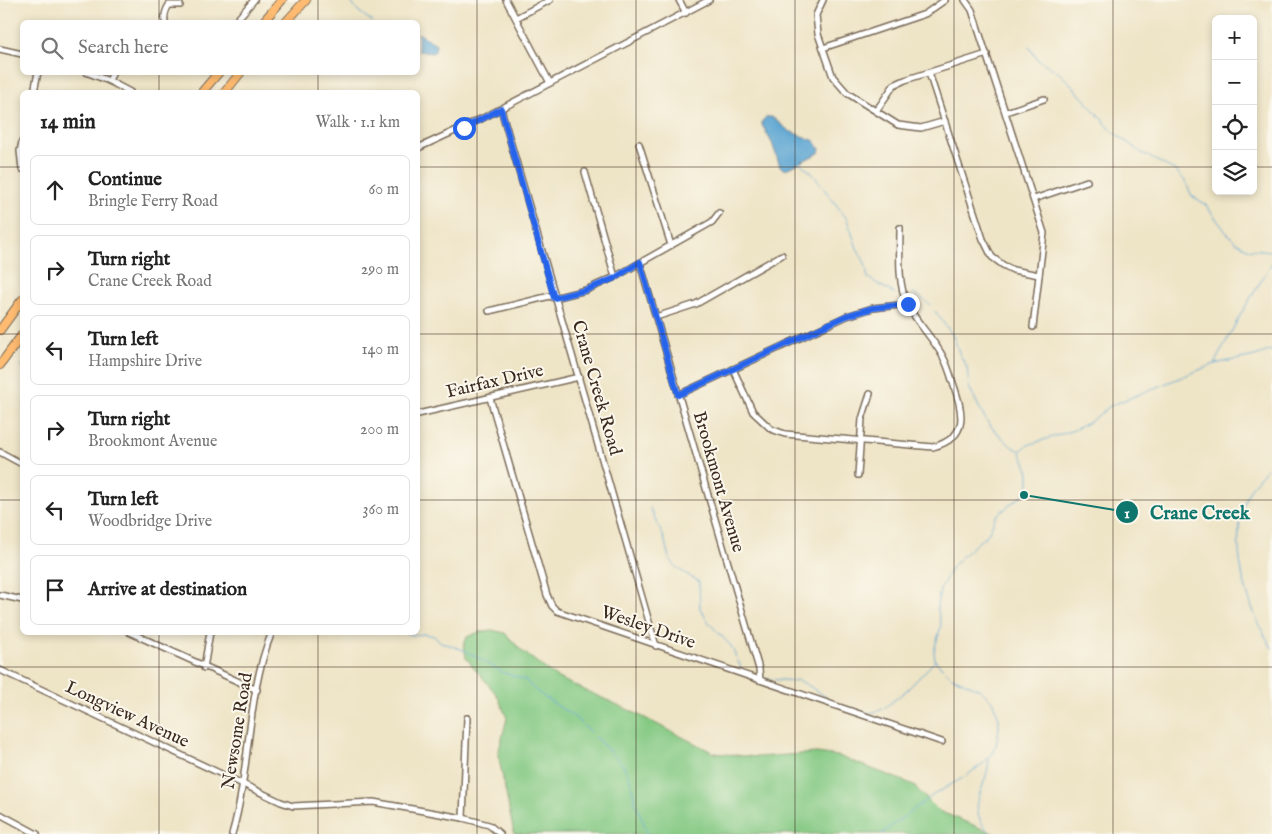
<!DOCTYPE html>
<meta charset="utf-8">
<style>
body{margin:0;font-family:"IM FELL English",serif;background:#f2f2f2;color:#222}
.controls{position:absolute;right:15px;top:15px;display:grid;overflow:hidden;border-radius:8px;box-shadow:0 2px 8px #0003}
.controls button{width:45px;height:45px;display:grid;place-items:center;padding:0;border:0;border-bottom:1px solid #e0e0e0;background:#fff;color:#222;font:25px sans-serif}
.stop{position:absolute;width:15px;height:15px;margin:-11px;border:4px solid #2563eb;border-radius:50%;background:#fff}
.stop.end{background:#2563eb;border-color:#fff;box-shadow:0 1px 5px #0008}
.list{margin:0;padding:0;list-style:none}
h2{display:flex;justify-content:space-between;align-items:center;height:65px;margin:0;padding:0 20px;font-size:21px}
h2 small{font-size:16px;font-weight:400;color:#767676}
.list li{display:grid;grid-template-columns:32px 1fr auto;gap:15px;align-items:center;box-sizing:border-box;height:70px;margin:0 10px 10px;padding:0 10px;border:1px solid #e0e0e0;border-radius:8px}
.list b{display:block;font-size:19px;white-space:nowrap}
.list p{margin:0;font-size:16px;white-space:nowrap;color:#767676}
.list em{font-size:16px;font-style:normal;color:#767676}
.icon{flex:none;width:28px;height:28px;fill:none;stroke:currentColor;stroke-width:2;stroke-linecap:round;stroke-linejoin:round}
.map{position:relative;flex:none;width:1272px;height:834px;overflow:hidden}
.search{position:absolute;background:#fff;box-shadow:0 2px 8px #0003;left:20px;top:20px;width:400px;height:55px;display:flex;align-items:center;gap:12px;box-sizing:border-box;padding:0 18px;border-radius:8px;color:#767676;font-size:19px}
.panel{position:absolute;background:#fff;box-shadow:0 2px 8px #0003;left:20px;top:90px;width:400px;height:545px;border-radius:8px}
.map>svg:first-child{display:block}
.green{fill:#84c983;stroke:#607a50}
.water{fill:#5aa4d2;stroke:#4a6778}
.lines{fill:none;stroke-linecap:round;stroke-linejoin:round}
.stream{stroke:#5aa4d2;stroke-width:1}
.minor-casing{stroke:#7a6b59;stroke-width:8}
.highway-casing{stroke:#7a6b59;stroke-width:10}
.minor{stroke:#fff;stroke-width:5}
.highway{stroke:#febb71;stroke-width:8}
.route{stroke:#2563eb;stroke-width:6}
.grid{fill:none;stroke:#3b2a1e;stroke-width:1;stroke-opacity:0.55}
.labels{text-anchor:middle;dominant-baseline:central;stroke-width:4;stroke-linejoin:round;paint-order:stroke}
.street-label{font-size:18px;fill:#3b2a1e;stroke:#fbf7ec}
.leader{fill:none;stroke:#0f766e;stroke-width:2}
.callout-dot{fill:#0f766e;stroke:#fbf7ec;stroke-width:2}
.mark-label{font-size:15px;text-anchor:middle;font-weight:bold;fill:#fff}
.callout-label{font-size:19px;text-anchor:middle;font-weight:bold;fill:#0f766e;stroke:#fbf7ec;stroke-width:4;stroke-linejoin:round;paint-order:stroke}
</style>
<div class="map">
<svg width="1272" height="834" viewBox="0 0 1272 834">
<rect width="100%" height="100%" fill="#fbf7ec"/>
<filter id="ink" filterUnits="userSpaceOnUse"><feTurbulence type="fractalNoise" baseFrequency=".02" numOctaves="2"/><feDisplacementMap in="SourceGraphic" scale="10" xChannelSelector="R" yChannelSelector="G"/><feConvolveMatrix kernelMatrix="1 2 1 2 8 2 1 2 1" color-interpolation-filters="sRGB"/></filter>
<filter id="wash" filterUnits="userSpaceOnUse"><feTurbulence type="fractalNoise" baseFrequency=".0096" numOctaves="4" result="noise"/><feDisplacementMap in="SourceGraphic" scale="20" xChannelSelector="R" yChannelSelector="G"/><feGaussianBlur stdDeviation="1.12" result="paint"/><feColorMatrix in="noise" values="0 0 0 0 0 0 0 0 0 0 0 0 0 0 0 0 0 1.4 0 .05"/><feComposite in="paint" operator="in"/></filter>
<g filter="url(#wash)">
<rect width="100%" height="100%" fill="#eee4c6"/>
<!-- green -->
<path class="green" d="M492,630L505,633L522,651L556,677L631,711L714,753L757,757L817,753L838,756L912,784L939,811L995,834H514L498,754L507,718L497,695L466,658L464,645L467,637L479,632Z"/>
<!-- water -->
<g class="water">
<path d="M418,33L436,44L435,51L433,53L418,51Z"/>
<path d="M766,117H772L789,131L815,141L820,149L819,153L784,170L780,166L772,143L762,125V121Z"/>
</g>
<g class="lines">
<!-- stream -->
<g class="stream">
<path d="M349,0L358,11L373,22"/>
<path d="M1029,47L1037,59L1058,72L1069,82L1113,132L1142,153L1176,171L1185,181L1192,196L1205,204L1226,232L1236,242L1249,249L1272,251"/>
<path d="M799,162L813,174L847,219L857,248L865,263L868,278L895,294"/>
<path d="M913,293L919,296L930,305"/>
<path d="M935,311L953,336L960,355L967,367L969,387L982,413L990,426L1012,447L1019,450"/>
<path d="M1214,364L1255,356L1272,350"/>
<path d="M21,365L22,367"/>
<path d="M1272,464C1263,473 1253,483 1248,494C1226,541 1246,606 1272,648"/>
<path d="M650,508L664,538L669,558L677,568L699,582L700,609L710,624L731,646L742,670"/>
<path d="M401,632L413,635L425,634L434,636L441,642L466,651L502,672L525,680L537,692L577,719L623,765L629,777L636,804L648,834"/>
<path d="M767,679L795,681L796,680L806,684L835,703L868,714L883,709L907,690L935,661"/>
<path d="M989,759C988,789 962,807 991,834"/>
<path d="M881,834L933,795L966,776L984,763L992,753L996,745L999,728V718L992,701L981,690L952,677L935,661L934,651L941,626L937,606L940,590L952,567L961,557L988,534L996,516L1026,492L1029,483V472L1020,451L1028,445L1074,430L1091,421L1110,406L1214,364L1242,312L1272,263"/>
</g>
</g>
</g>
<g filter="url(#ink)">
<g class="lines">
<!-- minor casing -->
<g class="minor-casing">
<g id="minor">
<path d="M506,0L550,83"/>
<path d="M679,0L686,13"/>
<path d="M823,0L816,15L818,34L833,77L847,93L898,125L921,128L945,121"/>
<path d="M965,0L972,10L1044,233L1033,327"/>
<path d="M516,18L550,0"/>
<path d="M165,22C164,15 165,11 169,5H180"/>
<path d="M235,22L254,0"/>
<path d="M823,48L925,14L945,0"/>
<path d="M0,49L22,54"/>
<path d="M86,72L109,81L130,92"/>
<path d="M929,73L983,239L992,257L1003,265L1013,270L1039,275"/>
<path d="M109,81L113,72"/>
<path d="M34,92L38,72"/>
<path d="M501,109L656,646"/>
<path d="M876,111L894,85L905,80L987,54"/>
<path d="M1006,112L1044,99"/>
<path d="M639,144L671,245"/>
<path d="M418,148L483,118L709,0"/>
<path d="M22,169L20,151L22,142"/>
<path d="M585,172L615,277"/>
<path d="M1034,199L1087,181"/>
<path d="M640,263L759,669L760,680"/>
<path d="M489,311L550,296L554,298L586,290L615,277L712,222L719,213"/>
<path d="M656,317L696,304L782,255"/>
<path d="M733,369L753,412L771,429L785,434L933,447C970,437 963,412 953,383C950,373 947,363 942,355C932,337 916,322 907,304C897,281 900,253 900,228"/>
<path d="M678,395L847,316L873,308L908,304"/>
<path d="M490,398L547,595L552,606L557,611L942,742"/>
<path d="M418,414L579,377"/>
<path d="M0,452L22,464"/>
<path d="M858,475L862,419L870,394"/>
<path d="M0,595L22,600"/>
<path d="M129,632L257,690"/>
<path d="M204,668L210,632"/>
<path d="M0,670L281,802L293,806L373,802L463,818L489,825L500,834"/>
<path d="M0,814L37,834"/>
<path d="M463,818L467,718"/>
<path d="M232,834C251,769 246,695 272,632"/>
</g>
</g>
<!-- highway casing -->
<g class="highway-casing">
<g id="highway">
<path d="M263,22L282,0"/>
<path d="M286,22L306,0"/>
<path d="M202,92L219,72"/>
<path d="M225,92L241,72"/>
<path d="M0,330L22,300"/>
<path d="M0,365L22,335"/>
</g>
</g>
<!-- minor -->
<use href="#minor" class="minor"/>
<!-- highway -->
<use href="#highway" class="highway"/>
</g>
</g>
<g class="lines" filter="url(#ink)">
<!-- route -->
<path class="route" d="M464,128L501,109L554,298L586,290L615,278L640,262L678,395L846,316L873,308L908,304"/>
</g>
<!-- grid -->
<path class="grid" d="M159,0V22M318,0V22M477,0V834M636,0V834M795,0V834M954,0V834M1113,0V834M159,72V92M318,72V92M0,167H22M418,167H1216M1253,167H1272M0,334H22M418,334H1272M0,500H22M418,500H1272M159,632V834M318,632V834M0,667H1272"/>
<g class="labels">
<!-- street labels -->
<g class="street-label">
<text transform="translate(495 382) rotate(-13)">Fairfax Drive</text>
<text transform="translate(596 388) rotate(74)">Crane Creek Road</text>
<text transform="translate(718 482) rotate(74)">Brookmont Avenue</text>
<text transform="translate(648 628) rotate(19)">Wesley Drive</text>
<text transform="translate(127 715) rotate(25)">Longview Avenue</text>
<text transform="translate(238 731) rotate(-81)">Newsome Road</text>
</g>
</g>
<!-- callouts -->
<path class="leader" d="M1024 495L1127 512"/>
<g class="callout-dot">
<circle cx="1024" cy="495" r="5"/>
<circle cx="1127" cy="512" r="12"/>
</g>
<g class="mark-label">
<text x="1127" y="518">1</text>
</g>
<g class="callout-label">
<text x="1200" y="519">Crane Creek</text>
</g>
</svg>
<div class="controls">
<button>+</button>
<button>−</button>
<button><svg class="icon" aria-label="locate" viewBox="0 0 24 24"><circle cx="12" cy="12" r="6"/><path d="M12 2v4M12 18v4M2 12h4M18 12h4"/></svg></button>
<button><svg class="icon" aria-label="layers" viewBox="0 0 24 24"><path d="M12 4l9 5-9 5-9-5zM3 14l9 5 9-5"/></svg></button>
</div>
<div class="stop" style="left:464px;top:128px"></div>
<div class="stop end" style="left:908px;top:304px"></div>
<div class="search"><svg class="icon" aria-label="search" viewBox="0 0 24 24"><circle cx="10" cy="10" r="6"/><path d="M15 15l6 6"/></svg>Search here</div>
<section class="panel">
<h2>14 min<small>Walk · 1.1 km</small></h2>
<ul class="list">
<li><svg class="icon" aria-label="ahead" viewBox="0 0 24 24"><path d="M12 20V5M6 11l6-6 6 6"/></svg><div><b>Continue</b><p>Bringle Ferry Road</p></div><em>60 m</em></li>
<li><svg class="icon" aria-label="right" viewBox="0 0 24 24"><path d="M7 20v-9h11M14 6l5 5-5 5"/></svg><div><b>Turn right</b><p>Crane Creek Road</p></div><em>290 m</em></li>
<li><svg class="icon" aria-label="left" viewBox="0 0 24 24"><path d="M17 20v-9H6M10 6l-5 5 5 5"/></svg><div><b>Turn left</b><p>Hampshire Drive</p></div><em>140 m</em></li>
<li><svg class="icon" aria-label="right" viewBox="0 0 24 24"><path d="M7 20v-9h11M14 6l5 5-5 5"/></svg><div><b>Turn right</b><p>Brookmont Avenue</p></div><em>200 m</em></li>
<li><svg class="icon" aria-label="left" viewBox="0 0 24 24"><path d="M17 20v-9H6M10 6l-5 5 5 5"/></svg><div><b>Turn left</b><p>Woodbridge Drive</p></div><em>360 m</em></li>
<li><svg class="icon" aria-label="arrive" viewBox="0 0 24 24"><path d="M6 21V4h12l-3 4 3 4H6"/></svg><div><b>Arrive at destination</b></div></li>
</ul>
</section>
</div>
